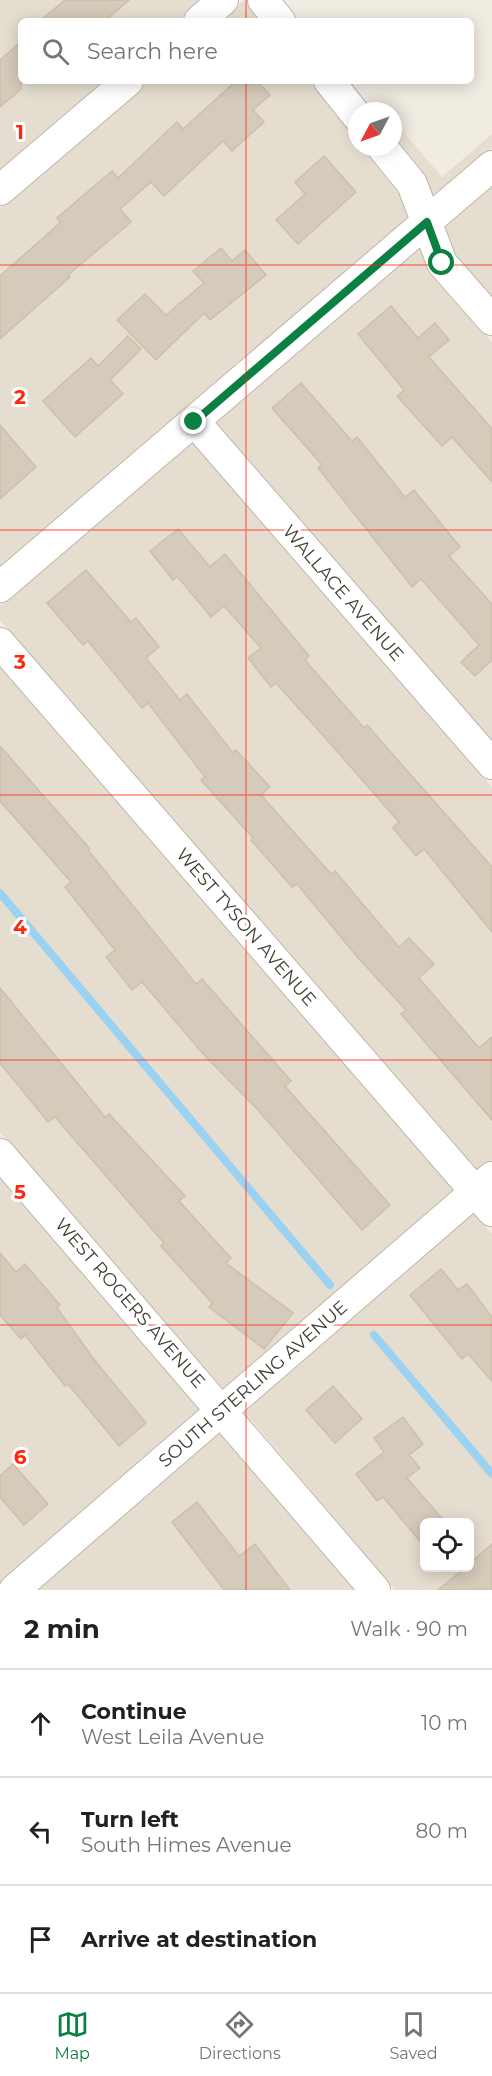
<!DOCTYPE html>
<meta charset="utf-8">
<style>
body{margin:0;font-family:Montserrat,sans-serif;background:#f6f6f6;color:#202124}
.controls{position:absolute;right:18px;bottom:18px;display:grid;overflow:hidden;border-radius:9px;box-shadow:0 3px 15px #0003}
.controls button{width:54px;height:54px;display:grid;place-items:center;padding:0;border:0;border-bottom:2px solid #e0e0e0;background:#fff;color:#202124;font:30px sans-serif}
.compass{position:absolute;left:348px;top:102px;width:54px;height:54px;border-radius:50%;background:#fff;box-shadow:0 3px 15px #0003;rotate:229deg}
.stop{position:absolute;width:18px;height:18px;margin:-14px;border:4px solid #0b8043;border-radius:50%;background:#fff}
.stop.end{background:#0b8043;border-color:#fff;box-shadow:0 2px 6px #0008}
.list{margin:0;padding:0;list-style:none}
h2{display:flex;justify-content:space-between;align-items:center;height:78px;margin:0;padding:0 24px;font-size:26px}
h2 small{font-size:20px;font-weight:400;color:#757577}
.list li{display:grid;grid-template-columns:39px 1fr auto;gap:18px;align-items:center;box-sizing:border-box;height:108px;padding:0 24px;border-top:2px solid #e0e0e0}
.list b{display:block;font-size:22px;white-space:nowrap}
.list p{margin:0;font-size:20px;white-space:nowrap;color:#757577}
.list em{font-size:20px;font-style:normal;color:#757577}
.icon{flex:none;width:33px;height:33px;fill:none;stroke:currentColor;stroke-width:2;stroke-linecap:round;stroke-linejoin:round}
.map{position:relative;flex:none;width:492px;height:1590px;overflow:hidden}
.search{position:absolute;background:#fff;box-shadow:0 3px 15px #0003;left:18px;right:18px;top:18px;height:66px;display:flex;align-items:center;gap:15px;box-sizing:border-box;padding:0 21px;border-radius:9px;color:#757577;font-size:22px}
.sheet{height:402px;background:#fff}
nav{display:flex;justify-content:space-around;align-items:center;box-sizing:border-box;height:84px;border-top:2px solid #e0e0e0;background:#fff;font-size:16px;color:#757577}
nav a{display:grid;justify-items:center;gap:3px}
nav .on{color:#0b8043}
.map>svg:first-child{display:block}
.residential{fill:#e5ded0;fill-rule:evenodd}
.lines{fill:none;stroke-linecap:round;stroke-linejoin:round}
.stream{stroke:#9bd1f1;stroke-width:8}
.building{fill:#d6caba;stroke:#cebfaa;stroke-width:1.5}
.minor-casing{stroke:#c0b6a7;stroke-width:32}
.minor{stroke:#fff;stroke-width:30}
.route{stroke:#0b8043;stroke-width:8}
.grid{fill:none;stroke:#fe280c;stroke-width:1.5;stroke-opacity:0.55}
.labels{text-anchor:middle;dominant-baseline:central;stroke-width:6;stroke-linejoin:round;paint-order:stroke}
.street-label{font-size:18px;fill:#433c32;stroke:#fff}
.grid-label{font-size:20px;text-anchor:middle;font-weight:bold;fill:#fe280c;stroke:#fff;stroke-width:6;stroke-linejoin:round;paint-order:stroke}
</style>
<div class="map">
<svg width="492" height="1590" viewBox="0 0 492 1590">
<rect width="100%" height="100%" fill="#f1ece2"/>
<!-- residential -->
<g class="residential">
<path d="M0,0H203L178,21H21V81H108L0,173Z"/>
<path d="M244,0L261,21H219Z"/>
<path d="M149,81H309L357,139V147H363L399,192L410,219L0,570V208Z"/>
<path d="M393,120L442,177L492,134V148L434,199L424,174L393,136Z"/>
<path d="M492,183V297L455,254L444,225Z"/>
<path d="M420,245L431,273L492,342V741L214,422Z"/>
<path d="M191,441L492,787V1160L478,1172L0,620V605Z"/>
<path d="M0,665L455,1192L225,1390L0,1132Z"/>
<path d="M0,1177L203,1410L0,1584Z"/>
<path d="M473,1212L492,1234V1590H395L243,1410ZM424,1522H470V1568H424Z"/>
<path d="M220,1430L356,1590H34Z"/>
</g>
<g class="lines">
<!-- stream -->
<g class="stream">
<path d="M0,893L330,1285"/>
<path d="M374,1335L492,1474"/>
</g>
</g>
<!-- building -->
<g class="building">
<path d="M65,0H129L105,21H40Z"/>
<path d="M21,42V89L0,107V60Z"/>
<path d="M236,81H257L270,95L253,110L264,122L232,151L223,141L164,196L151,182L120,209L131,222L68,275L70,277L0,339V276L60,223L57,218L112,171L118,178L177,122L183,129Z"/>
<path d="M324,156L356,192L298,244L276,220L305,194L295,182Z"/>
<path d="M221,248L232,261L245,250L266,275L210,320L204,313L156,360L117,320L145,294L166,315L204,283L193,271Z"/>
<path d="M391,306L418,338L435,323L449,340L429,357L492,429V482L452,437L442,446L397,396L404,390L358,334Z"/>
<path d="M128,336L141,349L110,380L123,394L75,437L43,401L91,358L98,366Z"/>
<path d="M301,383L352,441L357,437L405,497L414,490L460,547L449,556L492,604V660L475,676L461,662L479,645L421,579L412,587L318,468L322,465L272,408Z"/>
<path d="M0,425L36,467L0,499Z"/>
<path d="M178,529L210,567L225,554L309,656L305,660L364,728L367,725L492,867V932L424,849L416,856L393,828L399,822L328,741L276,683L271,687L248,658L261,648L224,606L211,617L177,576L173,580L150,551Z"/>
<path d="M86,570L131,622L136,618L159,647L146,658L180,700L187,694L233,753L236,750L270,787L261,795L331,874L335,871L399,947L409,938L434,964L419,978L479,1048L492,1037V1120L401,1014L406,1010L359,959L297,884L292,887L251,840L253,838L201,780L205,777L148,703L142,708L88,641L83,645L47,603Z"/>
<path d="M0,746L90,849L88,850L196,984L202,979L291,1081L285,1086L390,1205L362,1230L258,1110L205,1056L142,982L132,990L106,957L115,950L65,887L71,882L0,801Z"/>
<path d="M0,988L105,1117L109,1114L185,1196L179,1201L231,1258L226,1263L293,1313L264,1349L209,1307L212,1303L161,1246L164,1243L55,1117L48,1122L0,1063Z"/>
<path d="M0,1253L16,1272L25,1264L60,1305L57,1308L96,1362L146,1423L119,1446L68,1384L65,1386L25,1335L21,1339L0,1315Z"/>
<path d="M441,1269L458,1290L467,1284L492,1317V1381L468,1354L462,1359L410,1295Z"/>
<path d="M333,1386L362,1419L335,1443L306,1410Z"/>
<path d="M403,1417L423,1444L409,1455L420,1468L407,1478L445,1522H424V1546L383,1497L377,1501L356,1474L384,1452L374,1438Z"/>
<path d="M13,1464L48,1504L24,1525L0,1497V1476Z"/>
<path d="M197,1502L239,1556L255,1544L290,1590H224L172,1522Z"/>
<path d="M492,1544V1590H438L465,1568H470V1563Z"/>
</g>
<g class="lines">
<!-- minor casing -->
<g class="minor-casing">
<g id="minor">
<path d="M263,0L280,21"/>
<path d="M199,21L223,0"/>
<path d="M329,81L357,116"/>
<path d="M382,147L412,184L442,263L492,320"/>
<path d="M0,190L128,81"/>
<path d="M194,421L492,764"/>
<path d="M0,587L492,166"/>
<path d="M0,643L492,1211"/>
<path d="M0,1154L375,1590"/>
<path d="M14,1590L492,1177"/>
</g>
</g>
<!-- minor -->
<use href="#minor" class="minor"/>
</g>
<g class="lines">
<!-- route -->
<path class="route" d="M194,422L427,222L442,263"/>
</g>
<!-- grid -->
<path class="grid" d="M246,0V21M246,81V1590M0,265H492M0,530H492M0,795H492M0,1060H492M0,1325H492"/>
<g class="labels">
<!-- street labels -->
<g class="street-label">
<text transform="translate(343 593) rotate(49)">WALLACE AVENUE</text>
<text transform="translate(246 927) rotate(49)">WEST TYSON AVENUE</text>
<text transform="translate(130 1303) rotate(49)">WEST ROGERS AVENUE</text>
<text transform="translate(253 1384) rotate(-41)">SOUTH STERLING AVENUE</text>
</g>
</g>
<g class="grid-label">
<text x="20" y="139">1</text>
<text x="20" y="404">2</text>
<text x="20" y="669">3</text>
<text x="20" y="934">4</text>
<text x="20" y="1199">5</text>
<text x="20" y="1464">6</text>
</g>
</svg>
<div class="controls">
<button><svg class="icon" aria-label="locate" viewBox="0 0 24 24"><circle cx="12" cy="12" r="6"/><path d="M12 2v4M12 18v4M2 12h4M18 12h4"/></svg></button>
</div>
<svg class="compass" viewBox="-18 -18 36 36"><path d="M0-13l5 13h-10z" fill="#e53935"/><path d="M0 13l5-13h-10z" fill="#757577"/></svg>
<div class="stop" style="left:442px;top:263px"></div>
<div class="stop end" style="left:194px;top:422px"></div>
<div class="search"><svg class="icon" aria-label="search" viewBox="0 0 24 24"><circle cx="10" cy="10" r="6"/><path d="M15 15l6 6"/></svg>Search here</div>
</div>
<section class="sheet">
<h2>2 min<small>Walk · 90 m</small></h2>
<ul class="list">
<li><svg class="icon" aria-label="ahead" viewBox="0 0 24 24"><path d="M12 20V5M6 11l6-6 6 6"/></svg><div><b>Continue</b><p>West Leila Avenue</p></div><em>10 m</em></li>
<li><svg class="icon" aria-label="left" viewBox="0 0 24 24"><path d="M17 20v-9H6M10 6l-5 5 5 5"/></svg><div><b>Turn left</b><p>South Himes Avenue</p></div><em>80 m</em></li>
<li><svg class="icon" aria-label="arrive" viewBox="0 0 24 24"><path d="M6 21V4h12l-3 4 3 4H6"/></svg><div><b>Arrive at destination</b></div></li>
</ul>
</section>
<nav>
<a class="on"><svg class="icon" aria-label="map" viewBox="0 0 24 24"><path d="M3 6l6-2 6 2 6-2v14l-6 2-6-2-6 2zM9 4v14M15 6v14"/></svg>Map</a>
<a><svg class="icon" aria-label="directions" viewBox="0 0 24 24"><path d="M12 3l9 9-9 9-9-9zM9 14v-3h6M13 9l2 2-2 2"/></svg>Directions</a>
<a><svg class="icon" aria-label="saved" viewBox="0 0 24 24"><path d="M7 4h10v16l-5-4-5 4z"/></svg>Saved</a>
</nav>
